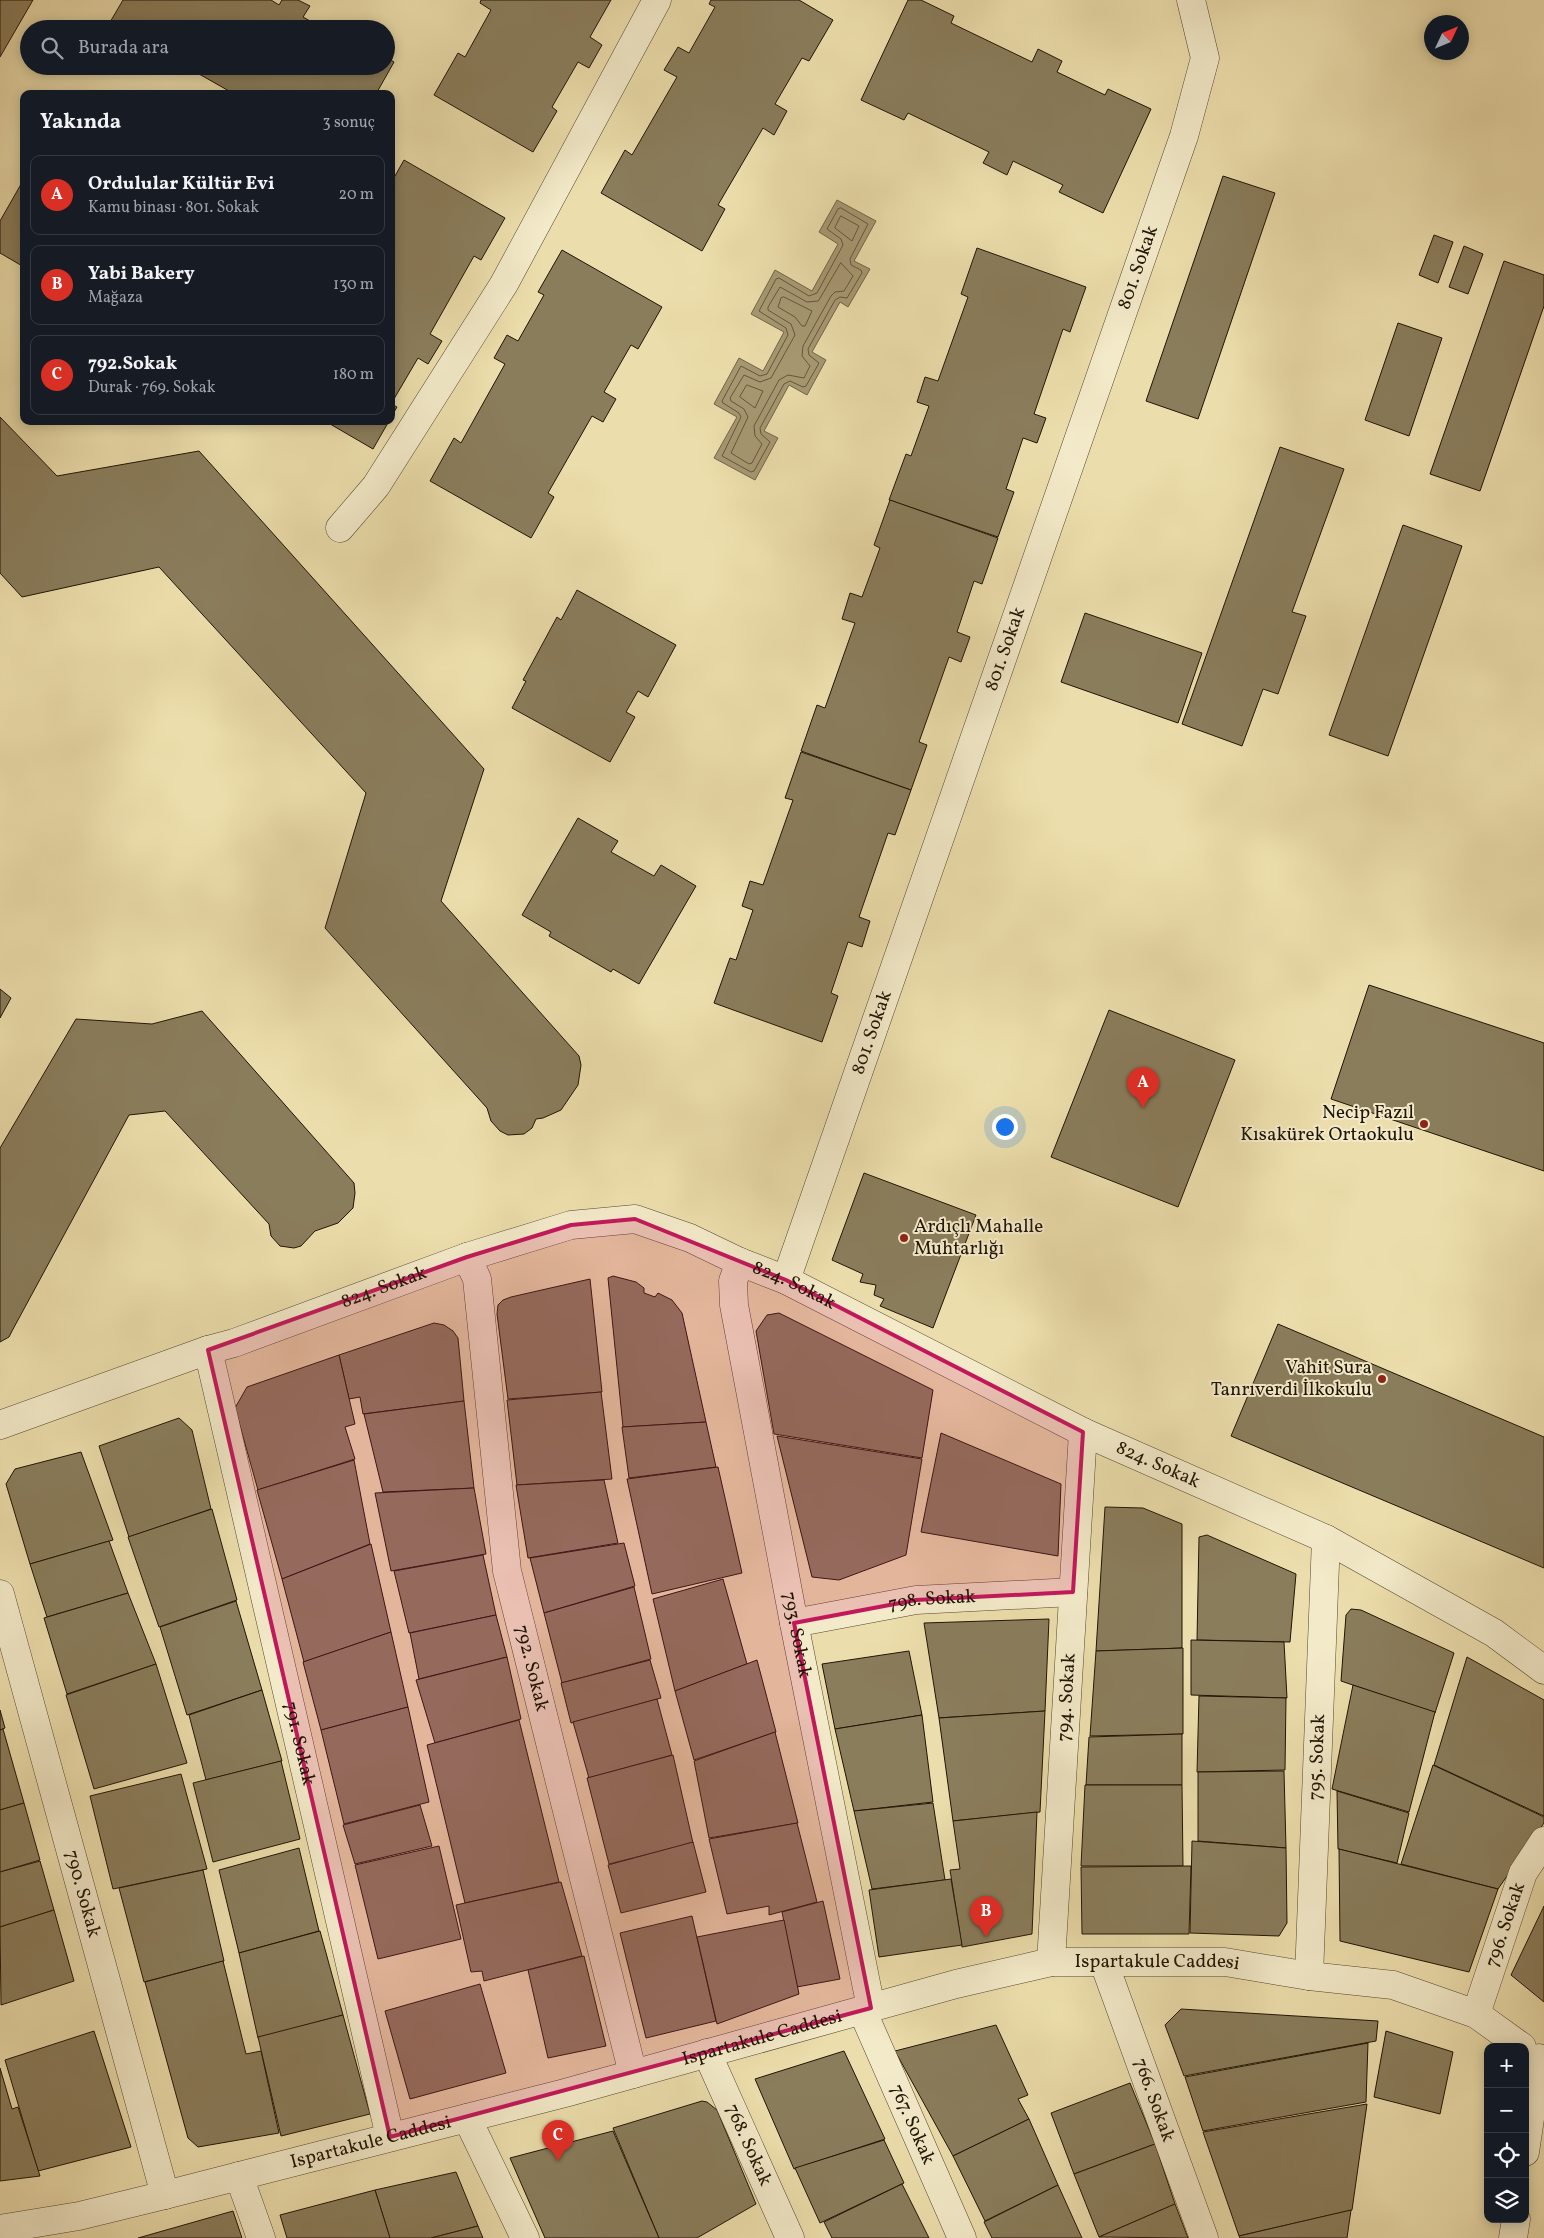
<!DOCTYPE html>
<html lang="tr">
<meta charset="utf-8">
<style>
body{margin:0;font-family:Vollkorn,serif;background:#20242c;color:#f1f3f6}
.controls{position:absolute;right:15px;bottom:15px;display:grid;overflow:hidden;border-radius:10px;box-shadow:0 2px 12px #0003}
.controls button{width:45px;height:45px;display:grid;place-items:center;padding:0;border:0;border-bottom:1px solid #363941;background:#171b24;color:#f1f3f6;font:25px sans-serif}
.compass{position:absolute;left:1424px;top:15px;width:45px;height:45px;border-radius:50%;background:#171b24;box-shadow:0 2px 12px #0003;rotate:46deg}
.you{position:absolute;left:1004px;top:1126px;width:18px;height:18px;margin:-12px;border:4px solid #fff;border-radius:50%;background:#1a73e8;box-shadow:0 0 0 8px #1a73e833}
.badge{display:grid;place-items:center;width:32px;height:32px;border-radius:50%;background:#d93025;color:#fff;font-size:16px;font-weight:700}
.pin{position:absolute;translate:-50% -41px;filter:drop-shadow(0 1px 2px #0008)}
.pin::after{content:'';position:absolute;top:26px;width:18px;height:15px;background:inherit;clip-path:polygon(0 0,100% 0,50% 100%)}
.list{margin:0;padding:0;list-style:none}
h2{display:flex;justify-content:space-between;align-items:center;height:65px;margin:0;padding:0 20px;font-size:21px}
h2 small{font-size:16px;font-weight:400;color:#9ea1a6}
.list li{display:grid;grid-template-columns:32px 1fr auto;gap:15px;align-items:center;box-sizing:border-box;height:80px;margin:0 10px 10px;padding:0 10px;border:1px solid #363941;border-radius:10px}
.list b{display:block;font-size:19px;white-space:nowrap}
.list p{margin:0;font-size:16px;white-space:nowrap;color:#9ea1a6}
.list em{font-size:16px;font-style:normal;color:#9ea1a6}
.icon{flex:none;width:28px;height:28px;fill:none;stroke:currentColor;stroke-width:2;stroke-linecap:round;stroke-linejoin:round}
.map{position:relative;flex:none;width:1544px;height:2238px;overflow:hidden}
.search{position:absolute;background:#171b24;box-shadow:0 2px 12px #0003;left:20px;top:20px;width:375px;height:55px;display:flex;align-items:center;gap:12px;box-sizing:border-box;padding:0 18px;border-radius:28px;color:#9ea1a6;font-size:19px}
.panel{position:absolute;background:#171b24;box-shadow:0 2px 12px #0003;left:20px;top:90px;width:375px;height:335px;border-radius:10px}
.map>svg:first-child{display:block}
.water{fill:#a79973;stroke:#716447}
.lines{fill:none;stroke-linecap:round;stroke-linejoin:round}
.shore{stroke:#64563c;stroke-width:1}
.building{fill:#8a7d5c;stroke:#201405}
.minor-casing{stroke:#53462f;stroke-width:29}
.minor{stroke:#f3eac9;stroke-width:28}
.marked{fill:#c2185b;fill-opacity:0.2;stroke:#c2185b;stroke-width:4;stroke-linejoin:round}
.poi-dot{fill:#8f2418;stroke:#f3eac9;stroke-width:2}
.labels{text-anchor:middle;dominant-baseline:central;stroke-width:4;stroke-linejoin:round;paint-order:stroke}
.street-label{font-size:19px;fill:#201405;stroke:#f3eac9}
.poi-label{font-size:19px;fill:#201405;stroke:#f3eac9;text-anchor:end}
</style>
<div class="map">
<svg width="1544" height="2238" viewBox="0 0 1544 2238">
<rect width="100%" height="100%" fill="#ecdeac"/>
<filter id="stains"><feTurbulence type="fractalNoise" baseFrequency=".004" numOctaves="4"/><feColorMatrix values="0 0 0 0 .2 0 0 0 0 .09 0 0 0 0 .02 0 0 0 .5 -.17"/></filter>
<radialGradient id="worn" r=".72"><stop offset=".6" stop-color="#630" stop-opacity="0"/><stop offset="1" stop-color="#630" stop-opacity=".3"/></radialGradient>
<!-- water -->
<path class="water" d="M837,200L876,221L854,261L870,269L848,307L840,302L812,352L826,360L807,395L789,385L764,431L778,438L755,480L714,458L737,417L714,404L739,358L763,371L784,332L751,314L775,270L812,291L838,244L819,232Z"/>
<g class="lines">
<!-- shore -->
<g class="shore">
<path d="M841,208L868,224L850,259L851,265L861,270L862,273L847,298L840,297L835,300L808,349L809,355L819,363L806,386L803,387L790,381L784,384L760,428L761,434L770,442L754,471L751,472L722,456L741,417L739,413L723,403L722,401L741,366L760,376L767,374L788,335L786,328L759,311L776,279L779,278L809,296L817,293L843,245L841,239L827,229L838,209Z"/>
<path d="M841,216L859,226L852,241L835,228Z"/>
<path d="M841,263L853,276L844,291L835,292L831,296L803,346L802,356L810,366L804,378L788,375L779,380L754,426L755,436L762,444L752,463L749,464L731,453L748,417L744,409L731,401L730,398L744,375L760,382L771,378L795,335L791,324L768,310V307L780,287L807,302L818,301Z"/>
<path d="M784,297L812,311L805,326H802L795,317L778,307L781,298Z"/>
<path d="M747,385L763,391L755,408L740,397Z"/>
</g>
</g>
<!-- building -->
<g class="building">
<path d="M0,0H33L0,57Z"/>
<path d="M123,0H271L279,5L282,0H298L310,6L303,17L324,29H106Z"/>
<path d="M481,0H611L590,37L602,45L589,68L578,62L552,107L557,111L533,152L434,95L458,53L465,57L491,10L480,3Z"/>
<path d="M711,0H799L833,20L809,61L802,58L775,104L787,111L774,135L763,128L718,205L725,209L702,251L601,193L625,150L632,155L677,77L664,70L678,47L689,53L715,7L709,4Z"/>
<path d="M908,0H921L954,16L951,23L1032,62L1038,49L1062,61L1057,72L1105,95L1108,89L1151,109L1103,213L1059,192L1063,185L1013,161L1007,175L983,163L989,152L908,113L904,120L861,100Z"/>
<path d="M386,57L394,62L376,94H228L229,91L185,66H386Z"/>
<path d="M404,160L505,218L481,260L474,256L430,334L442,341L428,364L418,358L391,404L397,407L391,417V183Z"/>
<path d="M1223,176L1275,193L1198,419L1146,401Z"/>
<path d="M24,179V267L0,253V221Z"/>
<path d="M1434,235L1453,242L1438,283L1419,275Z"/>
<path d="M1464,246L1483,254L1468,294L1449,287Z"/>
<path d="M977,248L1086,287L1070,332L1063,329L1034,414L1046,418L1037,443L1023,438L1006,489L1014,492L998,537L889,500L906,454L911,456L929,406L917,402L925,377L938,381L968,297L961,294Z"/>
<path d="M562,250L662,307L638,349L631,345L604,392L616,399L603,422L592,416L548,493L554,497L531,538L430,481L454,438L461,443L505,364L494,358L507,335L518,341L544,295L538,292Z"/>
<path d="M1504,261L1544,275V306L1480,491L1430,474Z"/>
<path d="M1398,323L1442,338L1409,436L1365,420Z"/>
<path d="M0,417L57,476L199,451L484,769L441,901L579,1056L581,1065L578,1085L561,1110L543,1118L536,1119L532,1128L524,1134L508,1135L500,1131L491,1121L487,1108L325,928L366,793L159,567L22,597L0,573Z"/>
<path d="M325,421H389L373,449Z"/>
<path d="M1280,447L1344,469L1292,612L1306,616L1278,694L1263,689L1242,746L1182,724Z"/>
<path d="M890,500L998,538L982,584L974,581L957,632L970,637L961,662L949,657L919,742L927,745L911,790L801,751L817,705L825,708L855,623L842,619L850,593L862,597L880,548L874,545Z"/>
<path d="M1403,525L1462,546L1388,756L1329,735Z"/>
<path d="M577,590L676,645L648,697L638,691L626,712L635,717L610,762L512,708L526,681L523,680L557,617L561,620Z"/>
<path d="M1085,613L1202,653L1178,723L1061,682Z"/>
<path d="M801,752L911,790L895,835L888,833L859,917L870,921L862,947L848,942L831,993L838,996L822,1042L714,1003L730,958L736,960L753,910L742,906L750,881L763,885L793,800L785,798Z"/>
<path d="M578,818L618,841L611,852L654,876L661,865L696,886L639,984L613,969L611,972L549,936L551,932L522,915Z"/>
<path d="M1369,985L1544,1043V1171L1331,1099Z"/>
<path d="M0,989L11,998L0,1018Z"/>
<path d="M1109,1010L1235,1060L1178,1207L1051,1157Z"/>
<path d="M202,1011L354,1183L355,1193L353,1208L338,1223L315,1231L301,1246L294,1248L280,1246L271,1236L269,1224L165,1111L129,1115L12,1331L9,1337L0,1342V1148L76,1019L152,1024Z"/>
<path d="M864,1173L976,1215L933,1328L880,1306L884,1299L874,1295L876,1285L860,1282L863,1274L832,1260Z"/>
<path d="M613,1276L636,1282L644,1288V1293L655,1297L658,1293L672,1300L682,1313L706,1422L623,1427L608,1278Z"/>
<path d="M590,1279L602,1392L508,1399L497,1314L498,1305L503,1300L511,1297Z"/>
<path d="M779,1313L933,1390L922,1458L774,1434L756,1331L767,1315Z"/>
<path d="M434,1323L444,1325L453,1331L458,1338L464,1401L363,1414L360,1397L349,1399L339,1355Z"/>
<path d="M1278,1324L1544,1437V1568L1231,1436Z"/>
<path d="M339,1355L355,1424L345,1427L355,1459L258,1490L235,1408L247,1387Z"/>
<path d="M601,1392L612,1479L517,1485L507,1400Z"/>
<path d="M464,1401L474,1488L383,1492L364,1414Z"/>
<path d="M179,1418L192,1430L211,1509L129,1537L99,1446Z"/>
<path d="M706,1422L716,1467L629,1478L622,1427Z"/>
<path d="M941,1433L1061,1484L1058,1556L921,1532Z"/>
<path d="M777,1436L922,1459L906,1555L839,1580L812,1577Z"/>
<path d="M81,1452L113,1540L30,1564L6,1484L15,1469Z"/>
<path d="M354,1460L370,1544L282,1579L257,1490Z"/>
<path d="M718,1467L742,1573L652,1594L627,1479Z"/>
<path d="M604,1480L618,1543L528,1558L516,1485Z"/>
<path d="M474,1488L486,1554L391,1571L375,1493Z"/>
<path d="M1105,1507L1143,1508L1182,1524V1648L1096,1651Z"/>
<path d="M212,1509L237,1600L159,1627L128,1537Z"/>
<path d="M1207,1535L1296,1574L1290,1642L1197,1640L1199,1537Z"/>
<path d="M109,1541L128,1593L47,1617L30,1564Z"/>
<path d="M624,1543L635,1586L544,1613L530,1558Z"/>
<path d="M371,1544L391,1632L304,1662L282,1579Z"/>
<path d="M483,1555L496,1615L409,1633L394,1571Z"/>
<path d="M723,1579L747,1664L675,1691L653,1599Z"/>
<path d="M634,1587L651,1659L562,1683L544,1613Z"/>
<path d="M128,1593L156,1664L67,1694L44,1618Z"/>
<path d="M236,1601L262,1690L187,1715L160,1627Z"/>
<path d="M1351,1609L1361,1610L1454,1653L1435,1713L1341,1681L1346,1615Z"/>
<path d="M496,1615L507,1657L419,1679L410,1633Z"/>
<path d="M1049,1619L1045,1711L939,1718L924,1623Z"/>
<path d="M391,1632L408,1707L321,1730L303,1662Z"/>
<path d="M1191,1640L1284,1642L1287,1698L1191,1695Z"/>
<path d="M1183,1648V1734L1090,1736L1096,1651Z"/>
<path d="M909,1651L922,1715L835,1729L822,1664Z"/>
<path d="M507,1657L521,1719L435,1743L416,1680Z"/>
<path d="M1467,1657L1544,1700V1816L1434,1765Z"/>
<path d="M650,1660L661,1698L571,1723L561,1683Z"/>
<path d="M757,1660L776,1732L694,1760L675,1691Z"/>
<path d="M156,1664L187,1763L94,1789L66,1695Z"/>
<path d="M1353,1685L1435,1712L1409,1812L1332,1789Z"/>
<path d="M262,1690L282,1761L206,1780L189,1715Z"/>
<path d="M1199,1696L1286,1698L1285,1770L1197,1772Z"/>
<path d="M657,1699L672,1755L589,1778L573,1722Z"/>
<path d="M408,1707L429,1802L344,1824L321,1730Z"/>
<path d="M0,1710L5,1728L0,1730Z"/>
<path d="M1045,1711L1040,1812L953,1821L939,1718Z"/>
<path d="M922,1715L933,1802L854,1811L835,1729Z"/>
<path d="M519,1720L559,1882L465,1903L427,1745Z"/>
<path d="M3,1729L24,1803L0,1810V1730Z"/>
<path d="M775,1732L798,1823L709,1838L694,1761Z"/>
<path d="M1182,1734V1785H1086L1089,1737Z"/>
<path d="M673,1755L693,1843L609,1864L587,1778Z"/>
<path d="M281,1761L300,1839L213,1862L193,1783Z"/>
<path d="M1433,1765L1544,1817V1823L1498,1889L1401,1864Z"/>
<path d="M1284,1771L1286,1848L1198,1841V1772Z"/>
<path d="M181,1774L207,1869L113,1889L90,1796Z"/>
<path d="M1085,1785H1182L1183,1866H1081Z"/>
<path d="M1337,1791L1409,1813L1397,1863L1338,1849Z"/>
<path d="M24,1803L40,1860L0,1872V1810Z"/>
<path d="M933,1803L945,1880L872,1889L854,1811Z"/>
<path d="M420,1805L432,1846L355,1864L343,1825Z"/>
<path d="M1037,1812L1032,1934L962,1947L950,1870L960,1869L953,1821Z"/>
<path d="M797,1823L817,1902L769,1915V1906L727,1914L709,1839Z"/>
<path d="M1192,1841L1286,1848L1287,1923L1279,1936L1190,1933Z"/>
<path d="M693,1842L706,1892L621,1913L608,1865Z"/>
<path d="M439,1846L461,1939L378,1959L355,1865Z"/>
<path d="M299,1848L319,1931L239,1953L219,1870Z"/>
<path d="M1339,1849L1498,1889L1469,1972L1340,1941Z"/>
<path d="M40,1861L54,1910L0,1927V1872Z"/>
<path d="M1191,1866L1189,1934H1082L1081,1867Z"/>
<path d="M203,1870L224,1961L144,1982L119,1888Z"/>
<path d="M951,1879L962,1945L879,1957L869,1890Z"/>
<path d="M561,1882L582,1956L484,1981L482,1971L471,1972L456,1905Z"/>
<path d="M823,1901L840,1979L797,1987L782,1912Z"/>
<path d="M1544,1906V2002L1511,1975Z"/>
<path d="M54,1910L74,1981L1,2005L0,1927Z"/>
<path d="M692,1916L716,2021L646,2038L620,1933Z"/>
<path d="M784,1920L799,1994L717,2024L697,1937Z"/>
<path d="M320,1931L343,2015L258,2038L239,1953Z"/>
<path d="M584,1956L606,2046L548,2058L528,1970Z"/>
<path d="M223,1961L246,2054L261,2051L279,2133L198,2147L188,2138L145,1982Z"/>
<path d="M480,1984L506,2073L410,2099L385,2011Z"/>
<path d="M1181,2009L1378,2021L1376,2041L1184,2076L1165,2025Z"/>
<path d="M343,2015L370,2114L281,2136L258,2037Z"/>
<path d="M996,2025L1028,2095L1018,2099L1029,2119L953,2156L895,2051Z"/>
<path d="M94,2031L131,2147L38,2171L5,2060Z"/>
<path d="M1386,2031L1453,2052L1440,2114L1374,2097Z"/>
<path d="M1368,2043L1366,2102L1203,2131L1185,2077Z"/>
<path d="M844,2051L885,2139L794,2169L755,2079Z"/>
<path d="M0,2068L12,2109L18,2107L40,2176L0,2181Z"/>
<path d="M1130,2083L1155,2144L1074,2174L1051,2113Z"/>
<path d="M702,2101L707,2102L717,2110L756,2204L697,2238H659L613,2128Z"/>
<path d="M1367,2104L1352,2210L1239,2236L1203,2132Z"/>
<path d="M1029,2119L1058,2185L985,2221L953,2156Z"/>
<path d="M613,2131L659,2238H545L510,2158Z"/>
<path d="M884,2140L904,2183L820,2223L795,2168Z"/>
<path d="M1155,2144L1175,2204L1099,2237L1074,2174Z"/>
<path d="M456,2172L478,2226L431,2238H390L375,2190Z"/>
<path d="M902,2184L929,2238H832L824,2222Z"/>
<path d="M1058,2185L1082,2238H992L984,2222Z"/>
<path d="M375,2190L390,2238H287L280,2215Z"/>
<path d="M1175,2204L1188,2238L1099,2237Z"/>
<path d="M1351,2210L1347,2238H1240L1239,2236Z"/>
<path d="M233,2211L242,2238H138Z"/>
<path d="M478,2226L483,2238H431Z"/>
</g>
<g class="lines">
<!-- minor casing -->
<g class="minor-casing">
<g id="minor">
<path d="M340,528L376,486L504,284L657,0"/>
<path id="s1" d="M467,1257L477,1279L507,1571L633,2074"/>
<path id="s2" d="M740,1262L733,1281L734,1305L794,1623L871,2008"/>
<path id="s3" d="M786,1280L1184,136L1205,58L1191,0"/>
<path id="s4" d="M208,1350L390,2137"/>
<path id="s5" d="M0,1425L208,1350L234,1343L467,1257L571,1225L635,1219L690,1238L740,1262L786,1280L1083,1432L1326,1539L1494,1633L1544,1670"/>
<path id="s6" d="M0,1594L165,2195"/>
<path id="s7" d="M794,1623L916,1600L1073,1592"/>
<path id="s8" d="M1051,1962L1083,1432"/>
<path id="s9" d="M1104,1963L1204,2238"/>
<path id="s10" d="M1309,1976L1326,1539"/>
<path id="s11" d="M862,2010L962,2238"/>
<path id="s12" d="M1476,2014L1523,1873L1544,1841"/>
<path id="s13" d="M707,2053L790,2238"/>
<path d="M467,2118L525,2238"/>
<path d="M1525,2152L1539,2058"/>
<path d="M239,2176L261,2238"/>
<path id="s14" d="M0,2229L79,2216L165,2195L565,2093L956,1984L1051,1962H1225L1309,1976L1393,1985L1476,2014L1522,2047"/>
<path d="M1513,2238L1516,2219"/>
</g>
</g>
<!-- minor -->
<use href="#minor" class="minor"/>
</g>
<!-- marked area -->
<path class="marked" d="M635,1219L786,1280L1083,1432L1073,1592L916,1600L794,1623L871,2008L390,2137L208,1350L467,1257L571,1225Z"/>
<!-- markers -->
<g class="poi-dot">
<circle cx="1424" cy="1124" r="5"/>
<circle cx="904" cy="1238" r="5"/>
<circle cx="1382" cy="1379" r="5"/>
</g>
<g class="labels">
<!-- street labels -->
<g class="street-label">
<text stroke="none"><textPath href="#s3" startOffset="1072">801. Sokak</textPath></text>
<text stroke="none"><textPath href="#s3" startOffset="668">801. Sokak</textPath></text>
<text stroke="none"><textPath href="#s3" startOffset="262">801. Sokak</textPath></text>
<text stroke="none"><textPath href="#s5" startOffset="842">824. Sokak</textPath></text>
<text stroke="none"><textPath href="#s5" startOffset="408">824. Sokak</textPath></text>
<text stroke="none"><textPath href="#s5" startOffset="1248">824. Sokak</textPath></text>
<text stroke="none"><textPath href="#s7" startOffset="140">798. Sokak</textPath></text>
<text stroke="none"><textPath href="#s2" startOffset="380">793. Sokak</textPath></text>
<text stroke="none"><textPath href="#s1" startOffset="418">792. Sokak</textPath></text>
<text stroke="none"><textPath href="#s8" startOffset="265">794. Sokak</textPath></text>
<text stroke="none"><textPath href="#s4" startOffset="404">791. Sokak</textPath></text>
<text stroke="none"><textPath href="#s10" startOffset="219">795. Sokak</textPath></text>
<text stroke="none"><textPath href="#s6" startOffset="311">790. Sokak</textPath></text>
<text stroke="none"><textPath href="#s12" startOffset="94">796. Sokak</textPath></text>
<text stroke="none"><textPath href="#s14" startOffset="1191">Ispartakule Caddesi</textPath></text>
<text stroke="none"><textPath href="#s14" startOffset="786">Ispartakule Caddesi</textPath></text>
<text stroke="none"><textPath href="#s9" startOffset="146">766. Sokak</textPath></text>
<text stroke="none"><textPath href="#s11" startOffset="125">767. Sokak</textPath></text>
<text stroke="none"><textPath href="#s14" startOffset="381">Ispartakule Caddesi</textPath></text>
<text stroke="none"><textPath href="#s13" startOffset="101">768. Sokak</textPath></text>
</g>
<!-- poi labels -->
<g class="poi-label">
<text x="1414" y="1113">Necip Fazıl<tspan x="1414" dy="22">Kısakürek Ortaokulu</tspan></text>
<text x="914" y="1227" text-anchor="start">Ardıçlı Mahalle<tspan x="914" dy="22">Muhtarlığı</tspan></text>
<text x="1372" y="1368">Vahit Sura<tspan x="1372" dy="22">Tanrıverdi İlkokulu</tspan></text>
</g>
</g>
<rect width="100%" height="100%" filter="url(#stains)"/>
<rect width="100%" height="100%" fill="url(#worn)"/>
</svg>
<div class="controls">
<button>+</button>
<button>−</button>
<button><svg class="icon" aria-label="locate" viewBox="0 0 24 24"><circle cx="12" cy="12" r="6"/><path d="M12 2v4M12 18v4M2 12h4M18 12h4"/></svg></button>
<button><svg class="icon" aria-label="layers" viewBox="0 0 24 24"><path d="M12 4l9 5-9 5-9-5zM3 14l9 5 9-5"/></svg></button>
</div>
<svg class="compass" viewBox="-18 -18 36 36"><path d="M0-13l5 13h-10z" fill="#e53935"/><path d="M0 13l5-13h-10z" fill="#9ea1a6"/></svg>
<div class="you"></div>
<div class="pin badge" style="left:1143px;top:1108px">A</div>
<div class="pin badge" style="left:986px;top:1937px">B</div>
<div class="pin badge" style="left:558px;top:2161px">C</div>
<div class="search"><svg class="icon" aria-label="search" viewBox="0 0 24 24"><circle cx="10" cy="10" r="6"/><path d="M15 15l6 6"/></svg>Burada ara</div>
<section class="panel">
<h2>Yakında<small>3 sonuç</small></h2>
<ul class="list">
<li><span class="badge">A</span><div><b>Ordulular Kültür Evi</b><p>Kamu binası · 801. Sokak</p></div><em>20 m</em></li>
<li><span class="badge">B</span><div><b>Yabi Bakery</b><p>Mağaza</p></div><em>130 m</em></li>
<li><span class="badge">C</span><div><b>792.Sokak</b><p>Durak · 769. Sokak</p></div><em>180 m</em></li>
</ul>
</section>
</div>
